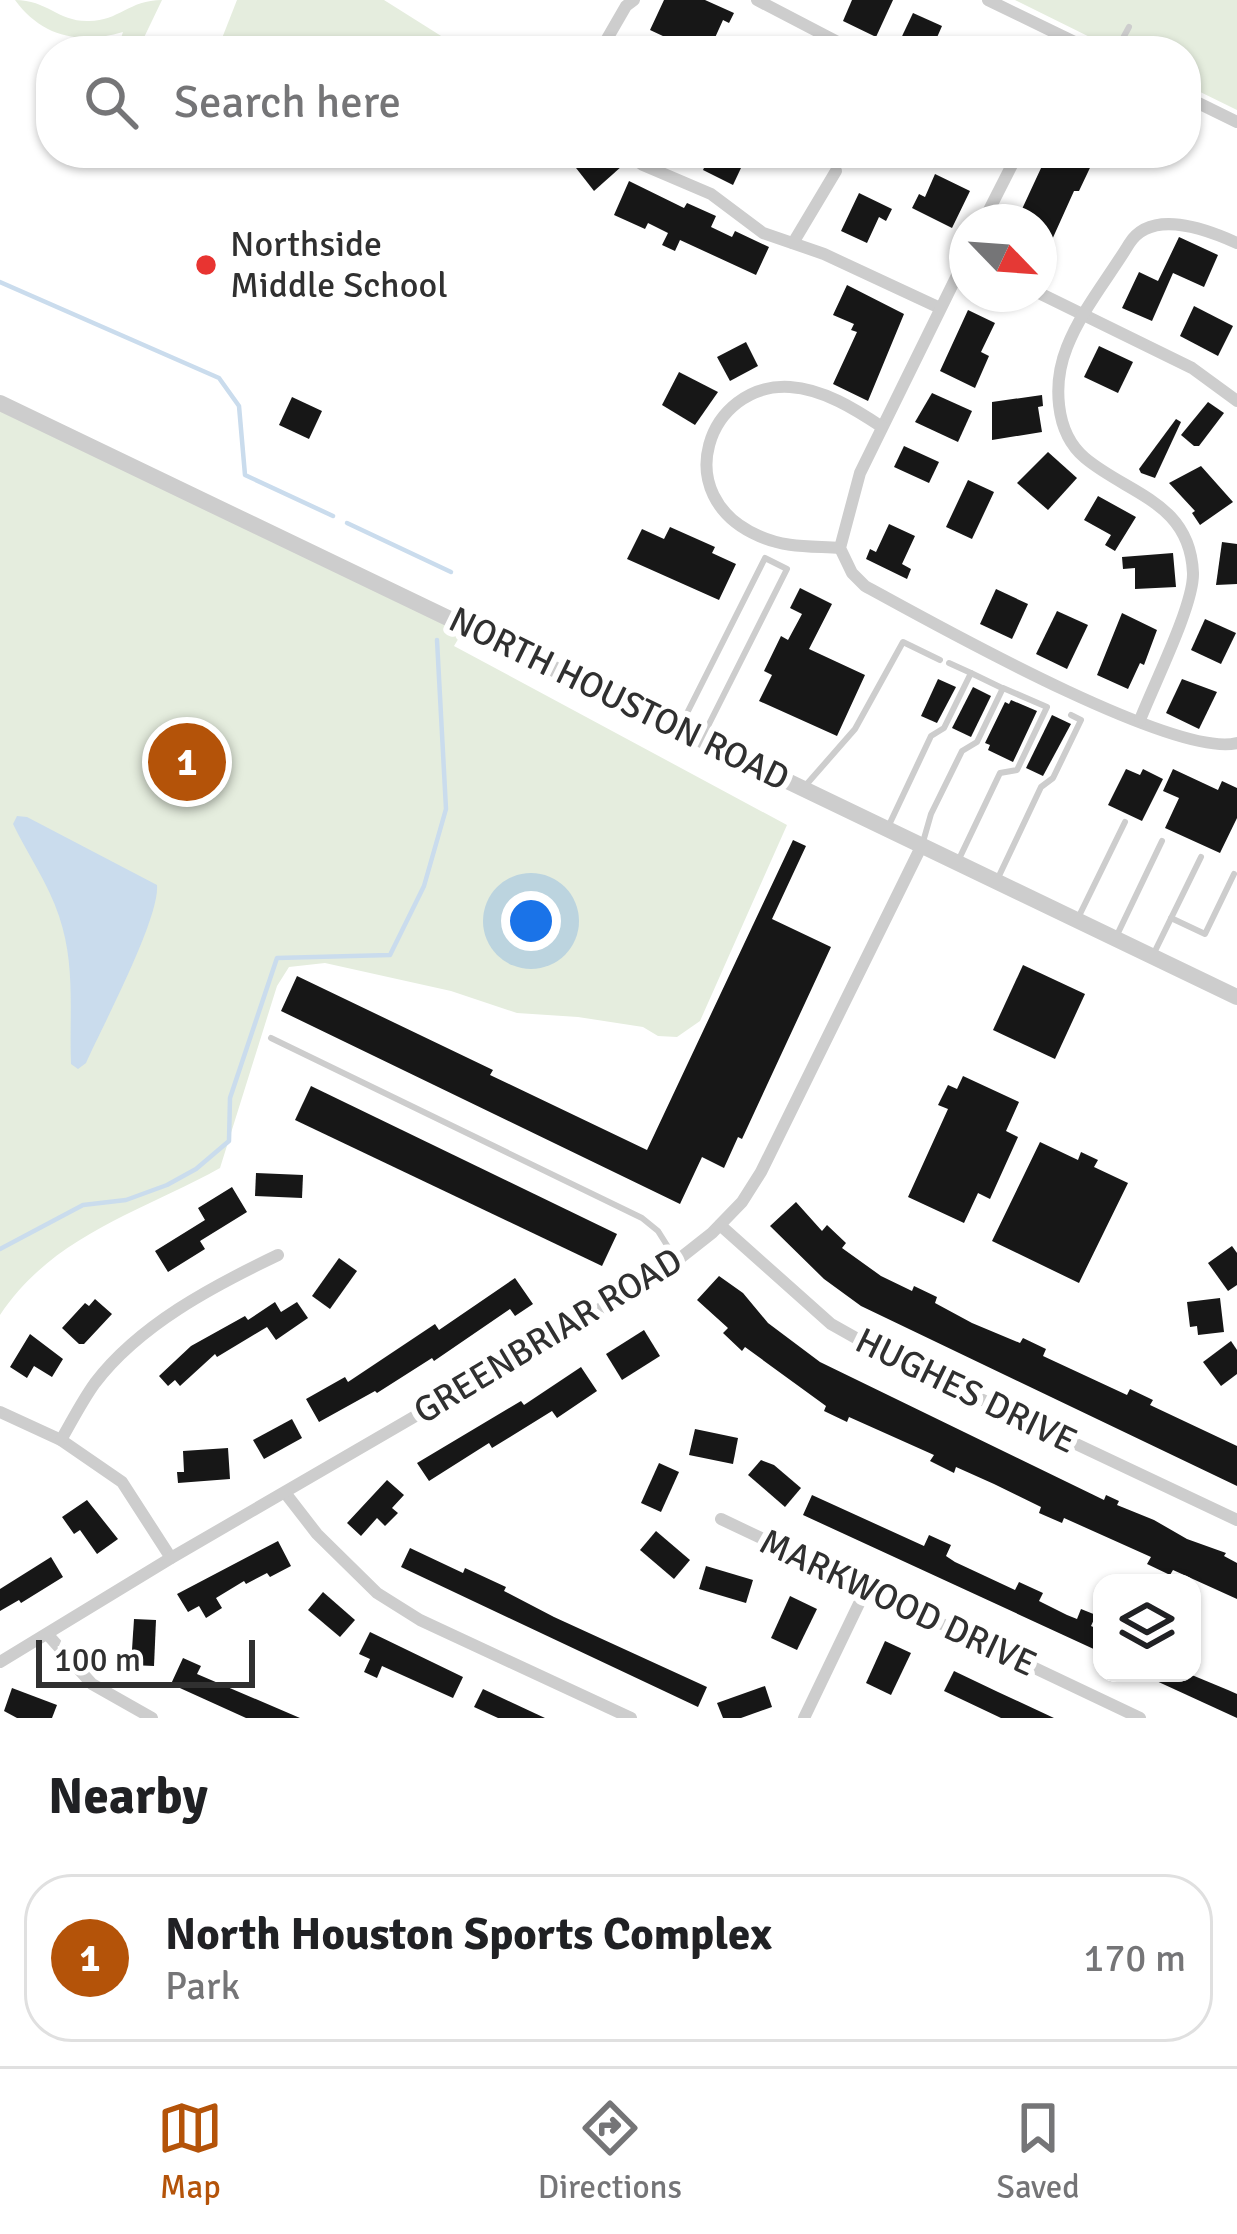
<!DOCTYPE html>
<style>
body{margin:0;font-family:Signika,sans-serif;background:#f6f6f6;color:#202124}
.controls{position:absolute;right:36px;bottom:36px;display:grid;overflow:hidden;border-radius:24px;box-shadow:0 3px 9px #0004}
.controls button{width:108px;height:108px;display:grid;place-items:center;padding:0;border:0;border-bottom:3px solid #e0e0e0;background:#fff;color:#202124;font:60px sans-serif}
.compass{position:absolute;left:949px;top:204px;width:108px;height:108px;border-radius:50%;background:#fff;box-shadow:0 3px 9px #0004;rotate:115deg}
.scale{position:absolute;left:36px;bottom:30px;width:219px;box-sizing:border-box;padding-left:12px;border:6px solid #303030;border-top:0;font-size:33px;line-height:42px;white-space:nowrap;color:#303030;-webkit-text-stroke:9px #fff;paint-order:stroke}
.you{position:absolute;left:531px;top:921px;width:42px;height:42px;margin:-30px;border:9px solid #fff;border-radius:50%;background:#1a73e8;box-shadow:0 0 0 18px #1a73e833}
.badge{display:grid;place-items:center;width:78px;height:78px;border-radius:50%;background:#b45309;color:#fff;font-size:39px;font-weight:700}
.pin{position:absolute;translate:-50% -50%;border:6px solid #fff;box-shadow:0 3px 12px #0006}
.list{margin:0;padding:0;list-style:none}
h2{display:flex;justify-content:space-between;align-items:center;height:156px;margin:0;padding:0 48px;font-size:51px}
h2 small{font-size:39px;font-weight:400;color:#757577}
.list li{display:grid;grid-template-columns:78px 1fr auto;gap:36px;align-items:center;box-sizing:border-box;height:168px;margin:0 24px 24px;padding:0 24px;border:3px solid #e0e0e0;border-radius:48px}
.list b{display:block;font-size:45px;white-space:nowrap}
.list p{margin:0;font-size:39px;white-space:nowrap;color:#757577}
.list em{font-size:39px;font-style:normal;color:#757577}
.icon{flex:none;width:66px;height:66px;fill:none;stroke:currentColor;stroke-width:2;stroke-linecap:round;stroke-linejoin:round}
.map{position:relative;flex:none;width:1237px;height:1718px;overflow:hidden}
.search{position:absolute;background:#fff;box-shadow:0 3px 9px #0004;left:36px;right:36px;top:36px;height:132px;display:flex;align-items:center;gap:30px;box-sizing:border-box;padding:0 42px;border-radius:48px;color:#757577;font-size:45px}
.sheet{height:348px;background:#fff}
nav{display:flex;justify-content:space-around;align-items:center;box-sizing:border-box;height:168px;border-top:3px solid #e0e0e0;background:#fff;font-size:33px;color:#757577}
nav a{display:grid;justify-items:center;gap:6px}
nav .on{color:#b45309}
.map>svg:first-child{display:block}
.green{fill:#e5edde}
.water{fill:#cadced}
.lines{fill:none;stroke-linecap:round;stroke-linejoin:round}
.stream{stroke:#cadced;stroke-width:4.5}
.building{fill:#171717}
.service{stroke:#cdcdcd;stroke-width:6}
.minor{stroke:#cdcdcd;stroke-width:12}
.tertiary{stroke:#cdcdcd;stroke-width:16}
.poi-dot{fill:#e83431;stroke:#fff;stroke-width:4.5}
.labels{text-anchor:middle;dominant-baseline:central;stroke-width:12;stroke-linejoin:round;paint-order:stroke}
.poi-label{font-size:36px;fill:#303030;stroke:#fff;text-anchor:start}
.street-label{font-size:36px;fill:#303030;stroke:#fff}
</style>
<div class="map">
<svg width="1237" height="1718" viewBox="0 0 1237 1718">
<rect width="100%" height="100%" fill="#fff"/>
<!-- green -->
<g class="green">
<path d="M15,0C48,0 58,22 89,21C119,21 129,0 162,0L138,50L120,41L123,32C80,45 42,37 15,0Z"/>
<path d="M237,0H384L457,46L455,51H217Z"/>
<path d="M1015,0H1237V110L1186,85V51H1118Z"/>
<path d="M0,403L466,626L454,646L787,825L700,1021L677,1037L658,1036L643,1027L578,1017L517,1013L451,991L325,963L289,967L277,986L220,1168C141,1212 53,1235 0,1315Z"/>
</g>
<!-- water -->
<path class="water" d="M17,816L27,817L157,885C160,918 102,1027 86,1063L78,1069L71,1064C69,1014 76,966 59,916C48,883 28,855 13,824Z"/>
<g class="lines">
<!-- stream -->
<g class="stream">
<path d="M0,282L219,378L239,406L245,475L333,516"/>
<path d="M347,523L451,572"/>
<path d="M0,1249L83,1205L126,1200L167,1185L196,1169L229,1141L230,1098L277,958L390,955L424,886L446,809L437,640"/>
</g>
</g>
<!-- building -->
<g class="building">
<path d="M664,0H705L734,13L729,23L723,20L709,51H695L650,30Z"/>
<path d="M852,0H893L876,37L843,21Z"/>
<path d="M913,13L942,26L931,51H895Z"/>
<path d="M577,153H610L622,166L594,191L569,159Z"/>
<path d="M711,153H748L733,185L703,170Z"/>
<path d="M1048,153H1097L1079,191H1074L1051,242L1039,237V222H1016Z"/>
<path d="M935,174L970,191L952,228L912,208L919,194L925,197Z"/>
<path d="M629,181L684,208L687,203L716,216L711,227L732,237L735,231L769,247L756,275L680,240L675,251L662,245L668,233L648,223L645,229L614,215Z"/>
<path d="M859,193L892,209L886,221L879,217L867,243L841,231Z"/>
<path d="M1179,237L1218,255L1204,287L1173,273L1152,321L1122,308L1139,272L1158,281Z"/>
<path d="M847,285L904,314L868,401L833,384L857,332L851,330L854,324L833,315Z"/>
<path d="M1194,306L1233,326L1218,356L1180,336Z"/>
<path d="M968,310L995,323L981,352L989,356L975,388L940,371Z"/>
<path d="M746,342L758,366L730,381L717,357Z"/>
<path d="M1099,346L1133,362L1118,393L1084,377Z"/>
<path d="M679,372L718,392L695,425L662,405Z"/>
<path d="M932,393L972,411L958,442L915,422Z"/>
<path d="M1042,395L1043,406L1038,407L1042,432L992,440V402Z"/>
<path d="M292,397L322,411L309,439L279,425Z"/>
<path d="M1208,402L1224,413L1199,446H1194L1181,435Z"/>
<path d="M1176,419L1181,422L1155,478L1141,473L1139,469Z"/>
<path d="M904,446L939,462L929,483L894,467Z"/>
<path d="M1048,452L1077,478L1048,510L1017,483Z"/>
<path d="M1201,466L1233,502L1200,525L1192,513L1195,511L1169,483Z"/>
<path d="M968,480L994,492L972,539L946,527Z"/>
<path d="M1098,496L1136,517L1115,551L1105,545L1111,535L1084,520Z"/>
<path d="M889,524L915,536L902,564L911,569L907,579L866,559L870,549L876,552Z"/>
<path d="M670,527L715,547L712,553L736,564L719,600L627,559L642,529L664,539Z"/>
<path d="M1222,542L1237,544V584L1216,585Z"/>
<path d="M1173,553L1176,587L1135,589V568L1123,569L1122,557Z"/>
<path d="M800,588L832,604L809,649L865,675L837,736L759,701L772,675L764,671L781,636L788,640L802,614L790,608Z"/>
<path d="M996,589L1028,604L1012,639L980,624Z"/>
<path d="M1057,611L1088,625L1067,669L1036,654Z"/>
<path d="M1122,613L1157,630L1144,665L1140,663L1128,689L1097,675Z"/>
<path d="M1205,619L1236,633L1221,664L1191,650Z"/>
<path d="M938,679L956,687L937,723L921,716Z"/>
<path d="M1182,679L1217,692L1199,729L1166,713Z"/>
<path d="M973,687L991,696L971,737L952,728Z"/>
<path d="M1011,700L1037,711L1013,762L988,750L990,745L985,743L1005,702L1009,704Z"/>
<path d="M1052,715L1071,724L1043,776L1026,768Z"/>
<path d="M1126,769L1140,775L1143,769L1163,779L1142,821L1108,805Z"/>
<path d="M1173,769L1218,790L1222,781L1237,788V818L1220,853L1165,828L1179,798L1163,791Z"/>
<path d="M793,840L806,846L772,919L831,947L742,1139L738,1137L724,1168L702,1157L680,1204L281,1011L297,976L493,1070L490,1075L647,1150Z"/>
<path d="M1023,965L1085,994L1055,1059L993,1030Z"/>
<path d="M963,1076L1019,1102L1006,1131L1018,1137L990,1199L978,1193L964,1223L908,1197L948,1109L938,1105L948,1085L957,1089Z"/>
<path d="M311,1086L617,1234L602,1266L295,1120Z"/>
<path d="M1040,1142L1078,1160L1081,1152L1098,1160L1094,1167L1128,1183L1079,1283L992,1241Z"/>
<path d="M256,1173L303,1175L302,1198L255,1196Z"/>
<path d="M232,1187L247,1212L200,1241L205,1249L168,1272L155,1251L205,1220L198,1208Z"/>
<path d="M796,1202L822,1231L827,1225L846,1243L842,1248L881,1276L912,1291L914,1286L937,1297L935,1303L972,1323L1020,1343L1023,1338L1046,1349L1043,1356L1127,1395L1130,1389L1153,1400L1150,1405L1237,1446V1486L861,1306L824,1279L770,1226Z"/>
<path d="M1232,1246L1237,1253V1285L1228,1291L1208,1263Z"/>
<path d="M339,1258L357,1271L330,1309L312,1296Z"/>
<path d="M719,1276L743,1293L768,1323L820,1362L1104,1500L1106,1495L1119,1501L1117,1505L1154,1520L1187,1539L1226,1553L1224,1556L1237,1563V1599L1173,1570L1170,1575L1147,1564L1151,1557L1064,1518L1062,1523L1039,1513L1041,1507L994,1484L956,1467L954,1473L930,1461L934,1455L849,1417L847,1422L824,1411L826,1406L745,1347L742,1351L723,1333L728,1328L697,1300Z"/>
<path d="M515,1278L533,1304L515,1316L510,1309L434,1361L432,1358L377,1393L375,1391L319,1422L306,1399L345,1377L348,1382L435,1324L439,1330Z"/>
<path d="M1220,1298L1224,1332L1198,1335L1197,1326L1190,1327L1187,1302Z"/>
<path d="M95,1299L112,1314L84,1344H79L62,1328L85,1303L89,1306Z"/>
<path d="M275,1302L281,1312L297,1302L308,1318L276,1340L267,1327L217,1357L215,1354L180,1386L175,1380L168,1386L159,1376L191,1346L245,1316L248,1320Z"/>
<path d="M644,1330L660,1356L622,1380L606,1354Z"/>
<path d="M30,1334L63,1359L52,1377L34,1366L27,1378L10,1367Z"/>
<path d="M1231,1341L1237,1350V1374L1221,1386L1203,1362Z"/>
<path d="M581,1367L597,1391L557,1418L552,1411L492,1448L489,1443L429,1481L417,1463L521,1401L524,1405Z"/>
<path d="M292,1419L302,1438L264,1459L253,1440Z"/>
<path d="M695,1429L738,1438L733,1464L689,1455Z"/>
<path d="M228,1448L230,1479L178,1483L177,1472H184L183,1451Z"/>
<path d="M761,1460L774,1465L801,1488L785,1507L748,1475Z"/>
<path d="M659,1463L679,1472L661,1512L641,1503Z"/>
<path d="M387,1480L404,1495L392,1508L398,1513L385,1526L377,1518L361,1536L347,1523Z"/>
<path d="M812,1495L924,1546L929,1535L951,1545L946,1556L955,1562L1015,1590L1019,1582L1043,1593L1039,1601L1067,1615L1077,1619L1081,1609L1096,1615L1091,1626L1102,1631L1098,1651L803,1515Z"/>
<path d="M87,1500L118,1539L97,1554L80,1530L74,1534L62,1517Z"/>
<path d="M656,1531L690,1560L674,1579L640,1550Z"/>
<path d="M278,1541L291,1566L270,1577L267,1573L246,1584L244,1581L216,1598L222,1608L206,1618L199,1606L188,1612L177,1594Z"/>
<path d="M410,1548L463,1573L465,1568L506,1587L504,1591L554,1617L707,1687L698,1707L401,1567Z"/>
<path d="M51,1557L63,1577L21,1603L19,1600L0,1611V1589Z"/>
<path d="M706,1566L753,1580L746,1603L699,1589Z"/>
<path d="M323,1592L355,1620L340,1637L308,1610Z"/>
<path d="M790,1596L817,1609L797,1650L771,1638Z"/>
<path d="M134,1619L156,1620L154,1666L131,1665Z"/>
<path d="M370,1632L463,1677L453,1698L382,1666L377,1678L364,1672L370,1659L359,1654Z"/>
<path d="M885,1641L911,1653L891,1695L866,1683Z"/>
<path d="M183,1658L201,1666L197,1674L300,1718H246L171,1684Z"/>
<path d="M954,1671L998,1692L1054,1718H1001L944,1691Z"/>
<path d="M1139,1673H1187L1228,1690L1237,1694V1718Z"/>
<path d="M765,1686L772,1707L741,1718H723L717,1703Z"/>
<path d="M12,1688L57,1705L52,1718H17L4,1711Z"/>
<path d="M483,1689L545,1718H498L474,1707Z"/>
</g>
<g class="lines">
<!-- service -->
<g class="service">
<path d="M1116,51L1129,27"/>
<path d="M949,663L971,673"/>
<path d="M680,727L765,558L787,569L703,736"/>
<path d="M806,785L855,729L903,642L940,660"/>
<path d="M889,825L931,736L944,728L971,673L1002,688"/>
<path d="M923,842L931,814L962,751L977,742L1003,688L1047,707L1017,770L1000,773L959,859"/>
<path d="M998,878L1041,787L1053,778L1081,720L1071,715"/>
<path d="M1079,916L1125,822"/>
<path d="M1171,918L1205,934L1234,874"/>
<path d="M1117,935L1162,841"/>
<path d="M1154,953L1201,857"/>
<path d="M271,1038L642,1218L658,1231L675,1258"/>
</g>
<!-- minor -->
<g class="minor">
<path d="M757,0L855,51"/>
<path d="M988,0L1093,51"/>
<path d="M600,51L626,6L634,0"/>
<path d="M1186,97L1237,122"/>
<path d="M626,153L643,165L711,194L763,233L824,254L940,308"/>
<path d="M983,222L1018,153"/>
<path d="M793,243L836,171"/>
<path d="M967,255L860,473L840,548L852,573L865,586C931,622 1174,759 1237,743"/>
<path d="M1039,293L1192,368L1237,401"/>
<path d="M840,548C812,546 785,548 759,536C667,496 708,382 790,387C823,389 855,409 882,427"/>
<path d="M1140,720C1153,686 1194,605 1193,573C1190,502 1128,494 1085,458C1054,432 1053,382 1067,347C1081,311 1109,277 1129,244C1151,208 1206,229 1237,243"/>
<path d="M720,1225L831,1324L879,1351L1237,1520"/>
<path d="M0,1412L61,1440L122,1482L171,1558"/>
<path d="M61,1440C72,1421 82,1401 95,1383C139,1325 213,1286 278,1255"/>
<path d="M286,1494L317,1534L377,1593L420,1620L631,1718"/>
<path d="M721,1519L1140,1718"/>
<path d="M48,1635L92,1684L152,1718"/>
<path d="M0,1662L171,1558L660,1274L712,1233L742,1202L761,1172L922,845"/>
<path d="M804,1718L866,1589"/>
</g>
<!-- tertiary -->
<path class="tertiary" d="M0,403L1237,997"/>
</g>
<!-- markers -->
<circle class="poi-dot" cx="206" cy="265" r="12"/>
<g class="labels">
<!-- poi labels -->
<g class="poi-label">
<text x="230" y="244">Northside<tspan x="230" dy="41">Middle School</tspan></text>
</g>
<!-- street labels -->
<g class="street-label">
<text transform="translate(619 699) rotate(26)">NORTH HOUSTON ROAD</text>
<text transform="translate(548 1336) rotate(-31)">GREENBRIAR ROAD</text>
<text transform="translate(966 1391) rotate(26)">HUGHES DRIVE</text>
<text transform="translate(898 1603) rotate(25)">MARKWOOD DRIVE</text>
</g>
</g>
</svg>
<div class="controls">
<button><svg class="icon" aria-label="layers" viewBox="0 0 24 24"><path d="M12 4l9 5-9 5-9-5zM3 14l9 5 9-5"/></svg></button>
</div>
<svg class="compass" viewBox="-18 -18 36 36"><path d="M0-13l5 13h-10z" fill="#e53935"/><path d="M0 13l5-13h-10z" fill="#757577"/></svg>
<div class="scale">100 m</div>
<div class="you"></div>
<div class="pin badge" style="left:187px;top:762px">1</div>
<div class="search"><svg class="icon" aria-label="search" viewBox="0 0 24 24"><circle cx="10" cy="10" r="6"/><path d="M15 15l6 6"/></svg>Search here</div>
</div>
<section class="sheet">
<h2>Nearby<small></small></h2>
<ul class="list">
<li><span class="badge">1</span><div><b>North Houston Sports Complex</b><p>Park</p></div><em>170 m</em></li>
</ul>
</section>
<nav>
<a class="on"><svg class="icon" aria-label="map" viewBox="0 0 24 24"><path d="M3 6l6-2 6 2 6-2v14l-6 2-6-2-6 2zM9 4v14M15 6v14"/></svg>Map</a>
<a><svg class="icon" aria-label="directions" viewBox="0 0 24 24"><path d="M12 3l9 9-9 9-9-9zM9 14v-3h6M13 9l2 2-2 2"/></svg>Directions</a>
<a><svg class="icon" aria-label="saved" viewBox="0 0 24 24"><path d="M7 4h10v16l-5-4-5 4z"/></svg>Saved</a>
</nav>
